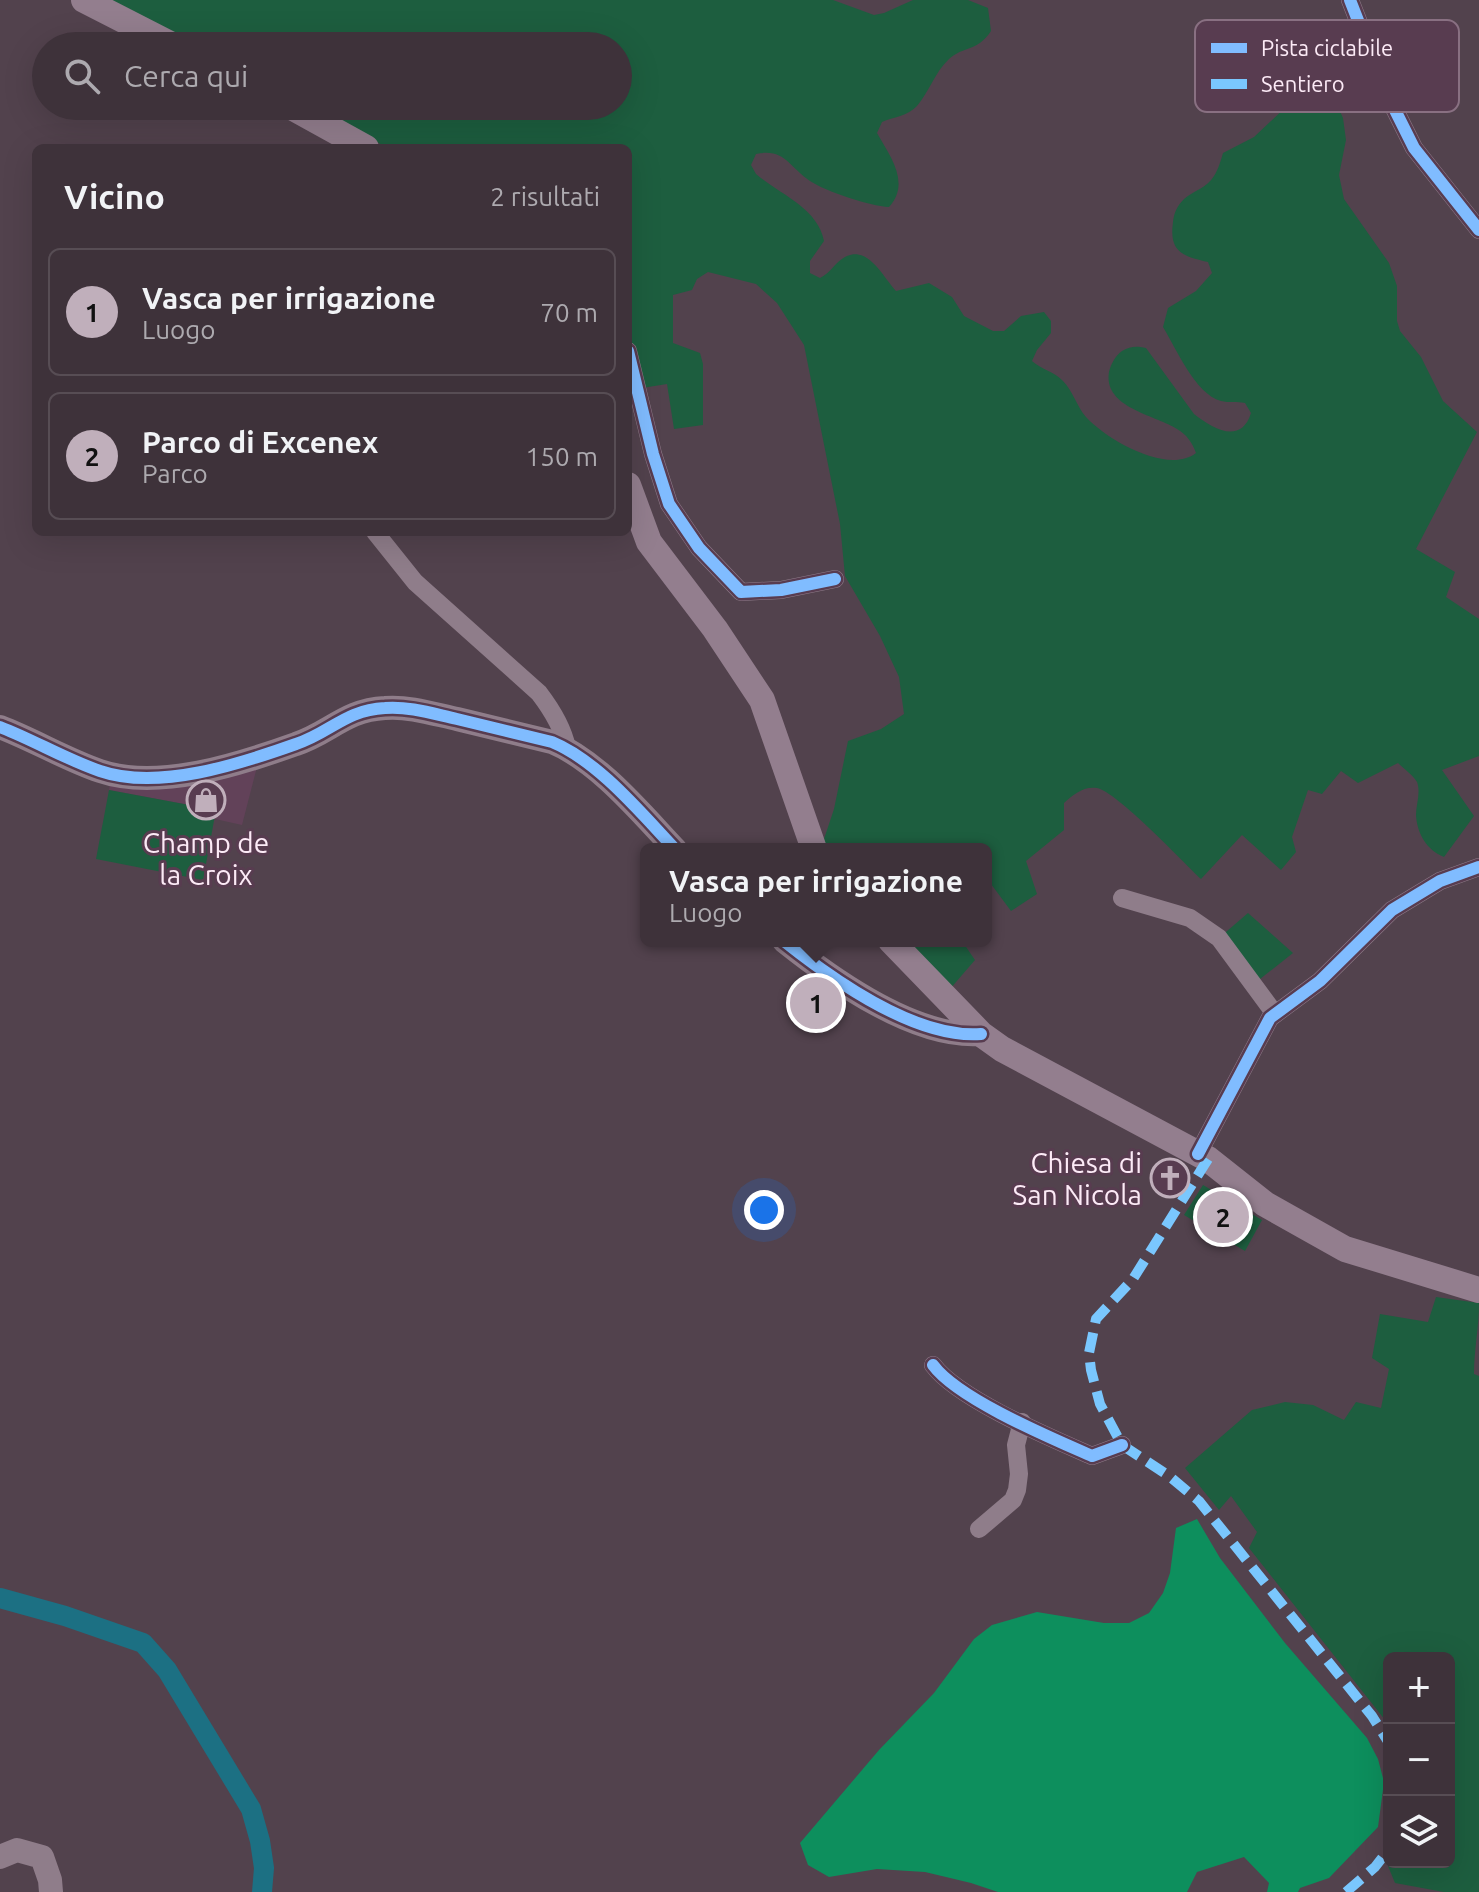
<!DOCTYPE html>
<html lang="it">
<meta charset="utf-8">
<style>
body{margin:0;font-family:Ubuntu,sans-serif;background:#493e45;color:#f1f3f6}
.controls{position:absolute;right:24px;bottom:24px;display:grid;overflow:hidden;border-radius:12px;box-shadow:0 8px 32px #0002}
.controls button{width:72px;height:72px;display:grid;place-items:center;padding:0;border:0;border-bottom:2px solid #574d54;background:#3e323a;color:#f1f3f6;font:40px sans-serif}
.you{position:absolute;left:764px;top:1210px;width:28px;height:28px;margin:-20px;border:6px solid #fff;border-radius:50%;background:#1a73e8;box-shadow:0 0 0 12px #1a73e833}
.badge{display:grid;place-items:center;width:52px;height:52px;border-radius:50%;background:#c0afbb;color:#111;font-size:26px;font-weight:700}
.pin{position:absolute;translate:-50% -50%;border:4px solid #fff;box-shadow:0 2px 8px #0006}
.popup{position:absolute;left:640px;top:843px;width:352px;height:104px;box-sizing:border-box;display:grid;place-content:center;border-radius:12px;background:#3e323a;filter:drop-shadow(0 2px 6px #0005);font-size:26px;white-space:nowrap;color:#adaaaf}
.popup b{font-size:30px;color:#f1f3f6}
.popup::after{content:'';position:absolute;left:50%;top:100%;margin-left:-16px;border:16px solid transparent;border-top-color:#3e323a}
.list{margin:0;padding:0;list-style:none}
h2{display:flex;justify-content:space-between;align-items:center;height:104px;margin:0;padding:0 32px;font-size:34px}
h2 small{font-size:26px;font-weight:400;color:#adaaaf}
.list li{display:grid;grid-template-columns:52px 1fr auto;gap:24px;align-items:center;box-sizing:border-box;height:128px;margin:0 16px 16px;padding:0 16px;border:2px solid #574d54;border-radius:12px}
.list b{display:block;font-size:30px;white-space:nowrap}
.list p{margin:0;font-size:26px;white-space:nowrap;color:#adaaaf}
.list em{font-size:26px;font-style:normal;color:#adaaaf}
.icon{flex:none;width:44px;height:44px;fill:none;stroke:currentColor;stroke-width:2;stroke-linecap:round;stroke-linejoin:round}
.map{position:relative;flex:none;width:1479px;height:1892px;overflow:hidden}
.search{position:absolute;background:#3e323a;box-shadow:0 8px 32px #0002;left:32px;top:32px;width:600px;height:88px;display:flex;align-items:center;gap:20px;box-sizing:border-box;padding:0 28px;border-radius:44px;color:#adaaaf;font-size:30px}
.panel{position:absolute;background:#3e323a;box-shadow:0 8px 32px #0002;left:32px;top:144px;width:600px;height:392px;border-radius:12px}
.map>svg:first-child{display:block}
.built{fill:#624259}
.green{fill:#1d5e3f}
.forest{fill:#0d8f5d}
.lines{fill:none;stroke-linecap:round;stroke-linejoin:round}
.canal{stroke:#1c7083;stroke-width:20}
.minor{stroke:#8f7d8a;stroke-width:18}
.tertiary{stroke:#8f7d8a;stroke-width:24}
.secondary{stroke:#937e8e;stroke-width:26}
.quiet{stroke:#7ac7fe;stroke-width:10;stroke-dasharray:20 10;stroke-linecap:butt}
.cycleway-casing{stroke:#583c50;stroke-width:17}
.cycleway{stroke:#80bcff;stroke-width:12}
.labels{text-anchor:middle;dominant-baseline:central;stroke-width:6;stroke-linejoin:round;paint-order:stroke}
.poi-label{font-size:28px;fill:#fceaf6;stroke:#583c50}
.key{fill:#583c50;stroke:#897082;stroke-width:2}
.key-label{font-size:22px;fill:#fceaf6}
</style>
<div class="map">
<svg width="1479" height="1892" viewBox="0 0 1479 1892">
<rect width="100%" height="100%" fill="#52424d"/>
<!-- built -->
<path class="built" d="M258,763L242,825L215,819L216,810L109,790L111,778Z"/>
<!-- green -->
<g class="green">
<path d="M109,0H833L874,15L884,13L913,0H968L988,8L991,31C977,52 963,46 949,59C935,72 929,92 917,106C908,116 893,117 882,122L877,133C890,156 911,183 889,207C870,206 827,192 810,181C789,167 785,148 756,154L751,165L756,174C779,194 818,208 824,241L810,261V273L820,278C831,273 835,262 845,257C868,245 883,277 896,291L929,283L952,297L964,316L993,331H1004L1021,316L1044,312L1051,321V333L1037,350L1032,361C1042,370 1054,371 1063,381C1073,391 1077,407 1086,417C1107,440 1168,475 1196,453C1192,442 1187,435 1177,429C1156,415 1103,408 1109,372C1111,364 1115,356 1122,351C1131,346 1136,346 1146,348L1194,414C1213,429 1241,445 1251,413L1245,403C1237,401 1229,403 1221,401C1195,394 1176,348 1163,327L1168,308L1196,291L1212,273L1208,262C1181,256 1169,251 1173,222C1174,213 1177,206 1184,199C1193,191 1207,188 1214,176C1218,170 1221,160 1223,153L1254,137L1288,105L1308,92L1319,94L1338,107L1343,118L1346,140L1339,175L1344,199L1389,263L1397,286V321L1400,331L1421,357L1443,401L1477,432L1416,549L1455,572L1446,597L1479,619V756L1442,770L1474,816L1444,857C1427,850 1417,834 1416,815C1416,804 1421,793 1417,782C1413,775 1404,769 1398,763L1358,783L1341,771L1322,794L1308,790L1292,837L1296,852L1281,870L1242,835L1201,879C1182,861 1117,792 1097,788C1083,786 1073,795 1064,803V830L1026,861L1037,894L1011,911L991,884L986,887V849H824L823,842L834,809L848,741L881,729L904,714L899,677L880,636L845,576L840,524L804,345L777,303L756,284L708,272L697,279L692,290L673,295V343L700,353L703,364V425L674,429L667,384L642,388L628,353V148H388L309,106H618V46H195Z"/>
<path d="M109,790L216,810L203,880L96,859Z"/>
<path d="M1248,913L1293,953L1255,983L1219,938Z"/>
<path d="M903,941H962L975,960L950,989Z"/>
<path d="M1203,1185L1262,1220L1245,1251L1184,1215Z"/>
<path d="M1436,1297L1479,1303C1479,1327 1474,1350 1474,1374L1479,1376V1892H1444L1395,1883L1388,1866L1391,1862H1449V1658H1389V1725L1249,1548L1257,1532L1231,1496L1219,1510L1185,1468L1252,1410L1285,1402L1313,1405L1344,1420L1356,1402L1381,1408L1389,1369L1372,1358L1380,1314L1428,1322Z"/>
</g>
<!-- forest -->
<path class="forest" d="M1197,1519L1220,1558L1285,1643L1367,1738L1378,1759L1384,1782L1378,1827L1329,1878L1300,1888L1298,1892H1267L1269,1883L1244,1857L1197,1872L1187,1892H998L971,1883L925,1872L877,1869L829,1877L808,1865L800,1843L879,1750L934,1693L974,1639L992,1625L1037,1612L1104,1623H1129L1149,1613L1163,1593L1170,1573L1176,1528Z"/>
<g class="lines">
<!-- canal -->
<path class="canal" d="M0,1598L65,1616L143,1643L167,1670L251,1809L260,1841L264,1868L262,1892"/>
<!-- minor -->
<g class="minor">
<path d="M1350,0L1386,92L1414,148L1479,230"/>
<path d="M628,351L653,454L669,504L699,548L741,592L781,590L835,579"/>
<path d="M375,532L415,582L539,693C552,710 563,728 567,748"/>
<path d="M1122,898L1190,918L1219,938L1275,1014"/>
<path d="M1198,1154L1270,1018L1320,981L1392,910L1440,881L1479,867"/>
<path d="M933,1365C958,1399 1051,1438 1092,1456L1122,1445"/>
<path d="M979,1529L1013,1500L1017,1490L1019,1474L1016,1445L1022,1422"/>
</g>
<!-- tertiary -->
<g class="tertiary">
<path d="M0,727C34,740 65,759 100,771C158,791 240,764 296,744C330,733 345,710 385,708C409,706 434,714 457,719C489,727 520,734 552,742C598,761 640,812 675,849"/>
<path d="M784,941C833,980 915,1039 981,1034"/>
<path d="M0,1857L17,1850L42,1857L50,1880L51,1892"/>
</g>
<!-- secondary -->
<g class="secondary">
<path d="M84,0L174,46"/>
<path d="M290,106L366,148"/>
<path d="M628,485L649,542L715,629L762,700L814,849"/>
<path d="M891,941L981,1034L1002,1049L1208,1159L1265,1204L1345,1249L1479,1290"/>
</g>
<!-- quiet -->
<g class="quiet">
<path d="M1208,1159L1133,1279L1096,1319L1089,1353L1091,1370L1100,1404L1122,1445L1169,1476L1199,1501L1372,1716L1389,1743"/>
<path d="M1346,1892L1375,1867L1389,1849"/>
</g>
<!-- cycleway casing -->
<g class="cycleway-casing">
<g id="cycleway">
<path d="M1350,0L1386,92L1414,148L1479,230"/>
<path d="M628,351L653,454L669,504L699,548L741,592L781,590L835,579"/>
<path d="M0,727C34,740 65,759 100,771C158,791 240,764 296,744C330,733 345,710 385,708C409,706 434,714 457,719C489,727 520,734 552,742C598,761 640,812 675,849"/>
<path d="M784,941C833,980 915,1039 981,1034"/>
<path d="M1198,1154L1270,1018L1320,981L1392,910L1440,881L1479,867"/>
<path d="M933,1365C958,1399 1051,1438 1092,1456L1122,1445"/>
</g>
</g>
<!-- cycleway -->
<use href="#cycleway" class="cycleway"/>
</g>
<!-- icons -->
<defs>
<g id="shop-ring" transform="scale(2)"><circle r="9.5" fill="#583c50" stroke="#c0afbb" stroke-width="1.5"/><path d="M-5-2.5h2.3a2.7 3.5 0 0 1 5.4 0H5L5.5 6h-11ZM-1.5-2.5h3a1.5 2.3 0 0 0-3 0Z" fill="#c0afbb"/></g>
<g id="church-ring" transform="scale(2)"><circle r="9.5" fill="#583c50" stroke="#c0afbb" stroke-width="1.5"/><path d="M-1.2-6h2.4v3.5h3.3v2.4h-3.3V6h-2.4V-.1h-3.3v-2.4h3.3Z" fill="#c0afbb"/></g>
</defs>
<g fill-rule="evenodd">
<use href="#shop-ring" x="206" y="800"/>
<use href="#church-ring" x="1170" y="1178"/>
</g>
<g class="labels">
<!-- poi labels -->
<g class="poi-label">
<text x="206" y="842">Champ de<tspan x="206" dy="32">la Croix</tspan></text>
<text x="1142" y="1162" text-anchor="end">Chiesa di<tspan x="1142" dy="32">San Nicola</tspan></text>
</g>
</g>
<!-- legend -->
<rect x="1195" y="20" width="264" height="92" rx="12" class="key"/>
<rect x="1211" y="43" width="36" height="10" fill="#80bcff"/>
<rect x="1211" y="79" width="36" height="10" fill="#7ac7fe"/>
<g class="key-label">
<text x="1261" y="56">Pista ciclabile</text>
<text x="1261" y="92">Sentiero</text>
</g>
</svg>
<div class="controls">
<button>+</button>
<button>−</button>
<button><svg class="icon" aria-label="layers" viewBox="0 0 24 24"><path d="M12 4l9 5-9 5-9-5zM3 14l9 5 9-5"/></svg></button>
</div>
<div class="you"></div>
<div class="pin badge" style="left:816px;top:1003px">1</div>
<div class="popup"><b>Vasca per irrigazione</b>Luogo</div>
<div class="pin badge" style="left:1223px;top:1217px">2</div>
<div class="search"><svg class="icon" aria-label="search" viewBox="0 0 24 24"><circle cx="10" cy="10" r="6"/><path d="M15 15l6 6"/></svg>Cerca qui</div>
<section class="panel">
<h2>Vicino<small>2 risultati</small></h2>
<ul class="list">
<li><span class="badge">1</span><div><b>Vasca per irrigazione</b><p>Luogo</p></div><em>70 m</em></li>
<li><span class="badge">2</span><div><b>Parco di Excenex</b><p>Parco</p></div><em>150 m</em></li>
</ul>
</section>
</div>
